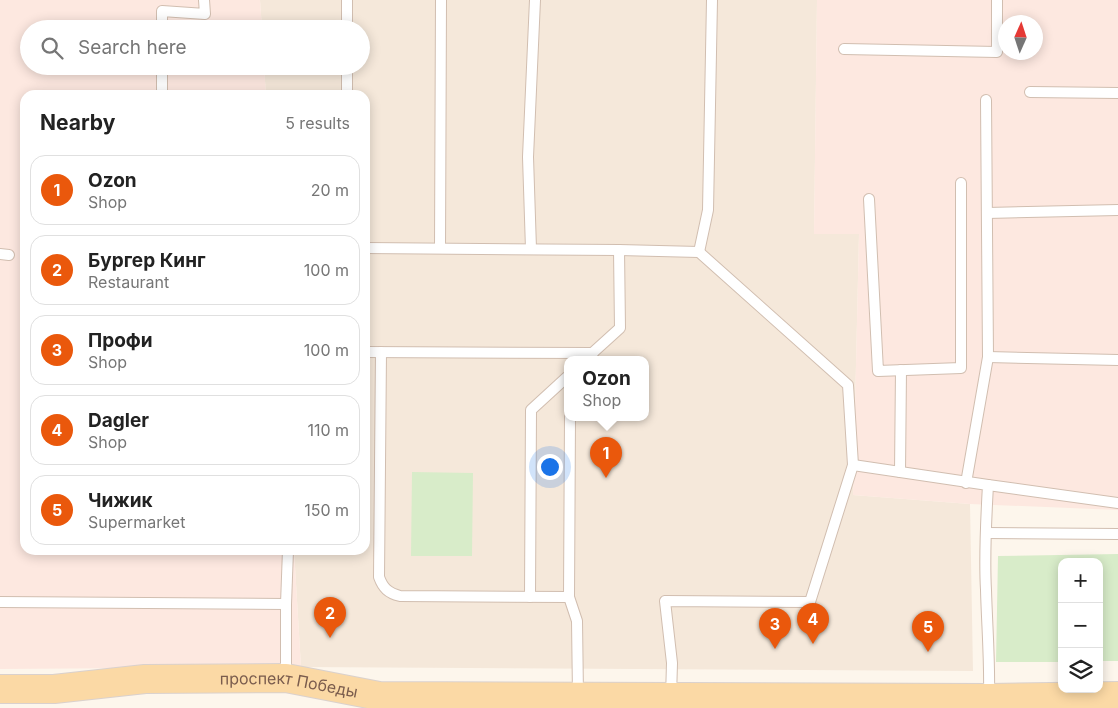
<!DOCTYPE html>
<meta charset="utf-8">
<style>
body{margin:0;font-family:Inter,sans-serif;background:#f6f6f6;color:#222}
.controls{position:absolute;right:15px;bottom:15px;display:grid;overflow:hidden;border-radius:10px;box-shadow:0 2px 12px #0003}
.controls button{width:45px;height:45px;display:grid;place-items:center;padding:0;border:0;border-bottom:1px solid #e0e0e0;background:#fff;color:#222;font:25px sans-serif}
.compass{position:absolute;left:998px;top:15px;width:45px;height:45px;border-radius:50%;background:#fff;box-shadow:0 2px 12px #0003;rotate:3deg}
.you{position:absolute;left:549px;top:466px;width:18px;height:18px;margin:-12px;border:4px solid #fff;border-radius:50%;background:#1a73e8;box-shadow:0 0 0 8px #1a73e833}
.badge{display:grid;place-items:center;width:32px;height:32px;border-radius:50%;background:#ea580c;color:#fff;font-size:16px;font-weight:700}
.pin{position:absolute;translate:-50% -41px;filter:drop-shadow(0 1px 2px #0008)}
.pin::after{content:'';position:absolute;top:26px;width:18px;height:15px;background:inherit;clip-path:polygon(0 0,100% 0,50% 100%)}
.popup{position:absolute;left:564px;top:356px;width:85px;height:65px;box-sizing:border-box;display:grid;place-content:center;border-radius:10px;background:#fff;filter:drop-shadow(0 1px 4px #0005);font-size:16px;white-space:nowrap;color:#767676}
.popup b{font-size:19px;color:#222}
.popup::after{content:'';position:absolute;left:50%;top:100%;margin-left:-10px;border:10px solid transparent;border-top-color:#fff}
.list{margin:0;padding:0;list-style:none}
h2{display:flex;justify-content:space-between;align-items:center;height:65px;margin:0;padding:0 20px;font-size:21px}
h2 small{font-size:16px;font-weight:400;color:#767676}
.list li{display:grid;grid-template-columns:32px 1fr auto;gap:15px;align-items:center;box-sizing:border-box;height:70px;margin:0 10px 10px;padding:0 10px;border:1px solid #e0e0e0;border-radius:15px}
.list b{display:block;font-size:19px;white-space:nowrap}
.list p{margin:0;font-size:16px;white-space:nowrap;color:#767676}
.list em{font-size:16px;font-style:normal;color:#767676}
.icon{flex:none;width:28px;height:28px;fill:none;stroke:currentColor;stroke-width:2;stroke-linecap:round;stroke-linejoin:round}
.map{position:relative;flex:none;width:1118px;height:708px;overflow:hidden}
.search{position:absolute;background:#fff;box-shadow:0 2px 12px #0003;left:20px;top:20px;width:350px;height:55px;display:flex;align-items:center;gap:12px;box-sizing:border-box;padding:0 18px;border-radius:28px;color:#767676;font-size:19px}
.panel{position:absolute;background:#fff;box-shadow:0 2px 12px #0003;left:20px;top:90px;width:350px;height:465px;border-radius:15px}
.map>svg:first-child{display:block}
.residential{fill:#f5e8da;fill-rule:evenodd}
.commercial{fill:#fde8e0;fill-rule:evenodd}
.green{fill:#d8ecc9}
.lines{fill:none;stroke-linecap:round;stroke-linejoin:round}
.service-casing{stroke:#d1beb0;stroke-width:12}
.primary-casing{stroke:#dad1cd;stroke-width:30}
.service{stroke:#fff;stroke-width:10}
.primary{stroke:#fbd9a5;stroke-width:28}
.labels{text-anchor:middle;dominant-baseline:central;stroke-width:4.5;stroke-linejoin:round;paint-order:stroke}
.street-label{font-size:16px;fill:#7a5c4d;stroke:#fffaf3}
</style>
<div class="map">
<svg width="1118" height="708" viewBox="0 0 1118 708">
<rect width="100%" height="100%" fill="#fdf6ec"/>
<!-- residential -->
<path class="residential" d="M260,0H817L814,234H859L853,495L970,504L973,671L301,667L294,550H365V95H266L264,66H361V29H262ZM567,359H645V417H567Z"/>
<!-- commercial -->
<g class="commercial">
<path d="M0,0H260L262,29H29V66H264L266,95H25V550H294L301,667L0,669Z"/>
<path d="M817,0H1118V510L970,504L853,495L859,234H814ZM1006,22H1036V52H1006Z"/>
</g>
<!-- green -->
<g class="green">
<path d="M412,472L473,473L472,556H411Z"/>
<path d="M1118,554V661H1099V562H1062V662H996L998,556Z"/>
</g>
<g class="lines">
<!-- service casing -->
<g class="service-casing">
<g id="service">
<path d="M347,0V29"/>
<path d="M162,29V11L205,14L204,0"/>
<path d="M844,49L997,52V0"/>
<path d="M162,66V95"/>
<path d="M347,66V95"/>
<path d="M1030,92L1118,93"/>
<path d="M869,199L878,371L961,368V183"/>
<path d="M987,213L1118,210"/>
<path d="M365,248L619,250L699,252L848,385L853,465"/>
<path d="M440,248L441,0"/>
<path d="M531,249L528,157L535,0"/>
<path d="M699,252L708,210L712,0"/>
<path d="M0,254L9,255"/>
<path d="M365,352L593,353"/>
<path d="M381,352L379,577C383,588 388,593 400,596L569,597L577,621L578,695"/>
<path d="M588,357L620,328L619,250"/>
<path d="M988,357L1118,360"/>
<path d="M900,472L901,370"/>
<path d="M966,483L988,357L986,100"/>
<path d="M988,485L1118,503"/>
<path d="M986,533L1118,534"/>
<path d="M530,597L531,410L567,377"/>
<path d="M569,597L570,417"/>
<path d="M0,602L286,604V677"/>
<path d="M286,604L288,550"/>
<path d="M671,697L672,663L665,601L810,602L853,465L988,485C986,520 984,555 986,590C987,626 990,662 989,698"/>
</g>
</g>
<!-- primary casing -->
<g class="primary-casing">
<g id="primary">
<path id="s1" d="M0,689H54L145,679L286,678L379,696L989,698L1118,696"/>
</g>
</g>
<!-- service -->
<use href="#service" class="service"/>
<!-- primary -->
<use href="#primary" class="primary"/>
</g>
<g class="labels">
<!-- street labels -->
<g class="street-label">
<text stroke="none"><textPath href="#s1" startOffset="290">проспект Победы</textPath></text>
</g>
</g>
</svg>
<div class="controls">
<button>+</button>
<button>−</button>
<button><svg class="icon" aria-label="layers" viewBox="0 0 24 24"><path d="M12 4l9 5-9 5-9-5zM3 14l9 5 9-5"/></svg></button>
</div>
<svg class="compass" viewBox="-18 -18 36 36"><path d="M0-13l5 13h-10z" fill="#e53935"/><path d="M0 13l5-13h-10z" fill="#767676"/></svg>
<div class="you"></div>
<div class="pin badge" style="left:606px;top:478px">1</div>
<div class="popup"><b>Ozon</b>Shop</div>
<div class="pin badge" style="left:330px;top:638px">2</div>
<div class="pin badge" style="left:775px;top:649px">3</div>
<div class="pin badge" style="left:813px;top:644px">4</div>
<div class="pin badge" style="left:928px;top:652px">5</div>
<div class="search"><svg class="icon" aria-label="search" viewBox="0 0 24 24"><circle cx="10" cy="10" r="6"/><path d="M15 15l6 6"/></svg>Search here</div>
<section class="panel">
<h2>Nearby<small>5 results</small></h2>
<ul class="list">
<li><span class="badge">1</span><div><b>Ozon</b><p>Shop</p></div><em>20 m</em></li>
<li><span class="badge">2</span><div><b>Бургер Кинг</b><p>Restaurant</p></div><em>100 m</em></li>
<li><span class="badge">3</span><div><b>Профи</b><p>Shop</p></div><em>100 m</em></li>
<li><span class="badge">4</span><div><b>Dagler</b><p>Shop</p></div><em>110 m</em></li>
<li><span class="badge">5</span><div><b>Чижик</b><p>Supermarket</p></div><em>150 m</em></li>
</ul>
</section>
</div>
